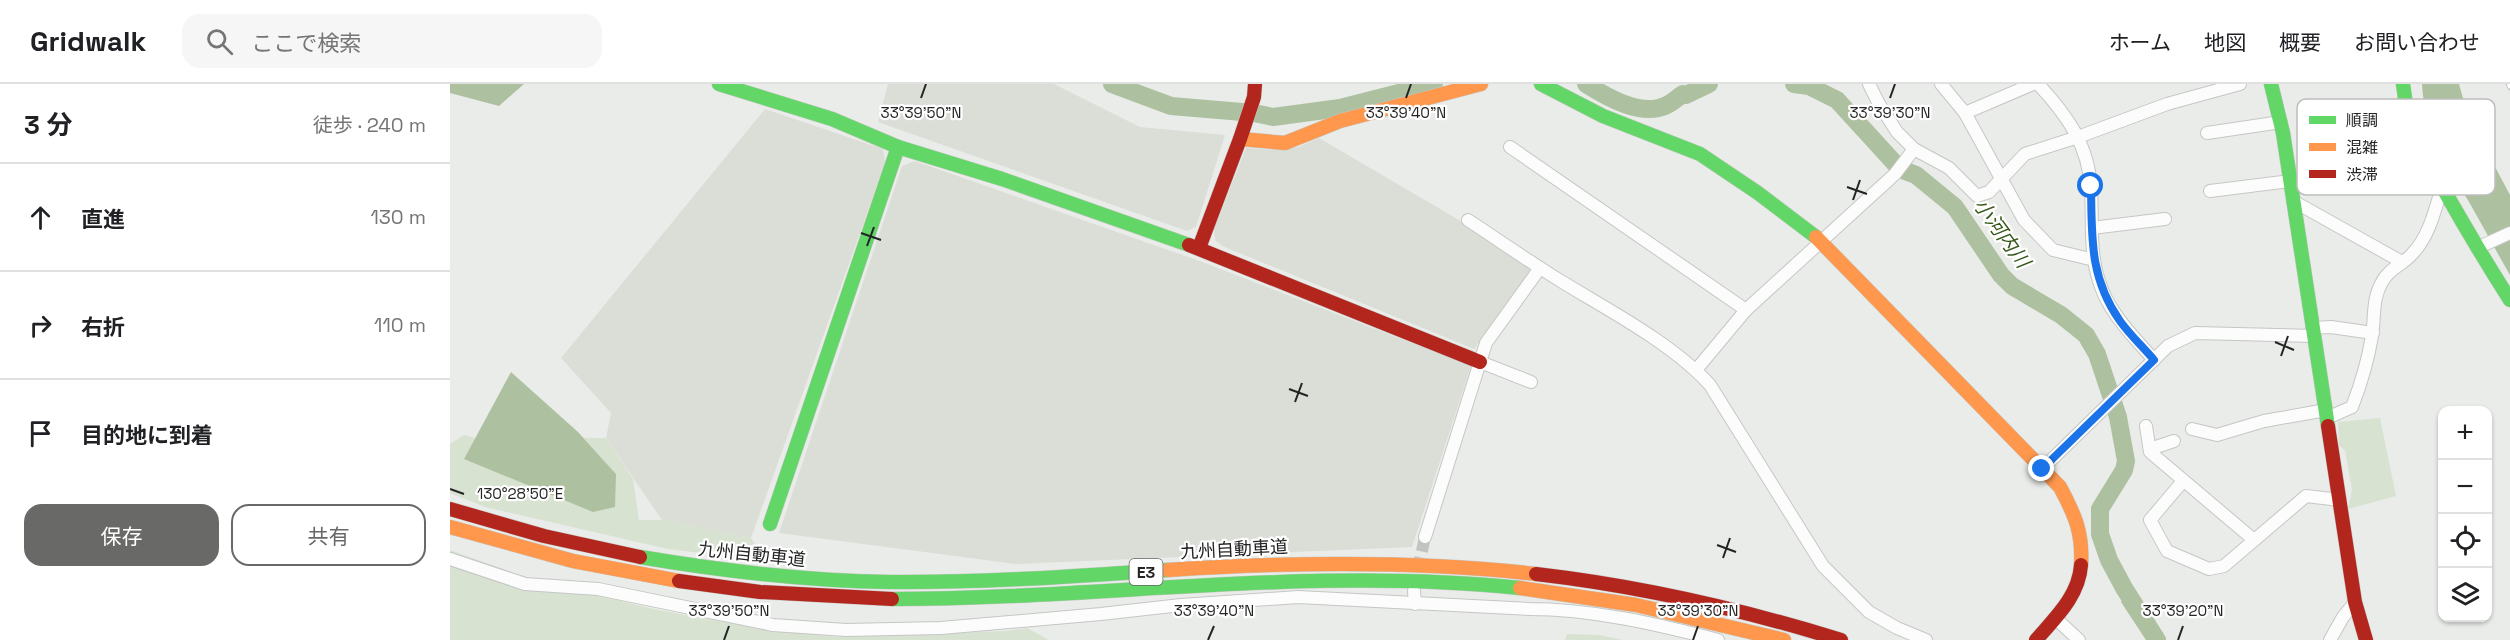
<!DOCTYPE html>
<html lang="ja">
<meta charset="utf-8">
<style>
body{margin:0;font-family:"Space Grotesk","Noto Sans JP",sans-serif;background:#f6f6f6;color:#202124}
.controls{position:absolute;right:18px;bottom:18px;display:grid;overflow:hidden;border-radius:12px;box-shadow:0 2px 4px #0004}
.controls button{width:54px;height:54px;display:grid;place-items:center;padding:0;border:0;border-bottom:2px solid #e0e0e0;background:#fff;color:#202124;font:30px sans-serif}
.stop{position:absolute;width:18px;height:18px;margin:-14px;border:4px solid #1a73e8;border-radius:50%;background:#fff}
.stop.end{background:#1a73e8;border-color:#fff;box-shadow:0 2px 6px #0008}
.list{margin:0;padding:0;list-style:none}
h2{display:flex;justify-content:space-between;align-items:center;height:78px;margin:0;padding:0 24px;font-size:26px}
h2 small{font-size:20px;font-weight:400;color:#757577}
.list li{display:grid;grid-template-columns:39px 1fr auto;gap:18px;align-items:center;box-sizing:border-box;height:108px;padding:0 24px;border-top:2px solid #e0e0e0}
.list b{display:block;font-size:22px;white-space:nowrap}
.list em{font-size:20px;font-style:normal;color:#757577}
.actions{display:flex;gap:12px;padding:18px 24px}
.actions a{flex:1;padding:14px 0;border:2px solid #696a68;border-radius:18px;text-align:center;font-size:21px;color:#696a68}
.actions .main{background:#696a68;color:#fff}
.icon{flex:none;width:33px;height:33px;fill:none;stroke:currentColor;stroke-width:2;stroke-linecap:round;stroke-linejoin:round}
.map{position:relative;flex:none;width:2060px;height:556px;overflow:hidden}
header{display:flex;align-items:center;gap:36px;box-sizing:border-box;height:84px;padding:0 30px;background:#fff;border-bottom:2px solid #e0e0e0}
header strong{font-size:28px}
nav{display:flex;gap:33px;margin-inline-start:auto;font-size:21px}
.search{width:420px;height:54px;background:#f6f6f6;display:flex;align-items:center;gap:15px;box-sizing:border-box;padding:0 21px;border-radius:18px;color:#757577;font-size:22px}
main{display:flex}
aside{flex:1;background:#fff}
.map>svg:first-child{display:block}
.built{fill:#daded7}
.green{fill:#d7e2d1}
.water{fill:#adc1a1}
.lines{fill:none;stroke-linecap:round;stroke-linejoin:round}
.river{stroke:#adc1a1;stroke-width:18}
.street-tunnel{stroke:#c2c4c1;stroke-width:12;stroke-dasharray:12 6;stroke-linecap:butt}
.street-casing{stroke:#c5c7c4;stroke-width:14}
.fast-casing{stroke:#c5c7c4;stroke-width:15}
.slow-casing{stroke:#c5c7c4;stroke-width:15}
.jam-casing{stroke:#c5c7c4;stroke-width:15}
.street{stroke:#fcfcfc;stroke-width:12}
.fast{stroke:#63d668;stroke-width:14}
.slow{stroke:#ff974d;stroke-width:14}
.jam{stroke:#b3261e;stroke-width:14}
.rail-casing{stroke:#c5c6c4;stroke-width:5}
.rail{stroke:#fff;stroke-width:3;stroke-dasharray:9;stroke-linecap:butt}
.route{stroke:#1a73e8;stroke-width:8}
.ticks{fill:none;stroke:#232423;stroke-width:2}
.labels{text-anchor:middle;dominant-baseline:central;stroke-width:4.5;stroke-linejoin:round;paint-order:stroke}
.shield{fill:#fff;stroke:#656665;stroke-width:1.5}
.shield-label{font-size:16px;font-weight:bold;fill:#232423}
.street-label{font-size:18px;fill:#232423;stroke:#fff}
.water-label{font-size:20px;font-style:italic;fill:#36591a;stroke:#fff}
.key{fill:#fff;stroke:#bdbdbd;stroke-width:1.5}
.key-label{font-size:16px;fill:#232423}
.ticks-label{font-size:15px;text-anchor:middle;fill:#232423;stroke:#fff;stroke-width:4.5;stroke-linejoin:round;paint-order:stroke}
</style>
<header>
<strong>Gridwalk</strong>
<div class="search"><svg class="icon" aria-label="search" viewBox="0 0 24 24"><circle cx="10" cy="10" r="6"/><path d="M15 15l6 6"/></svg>ここで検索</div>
<nav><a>ホーム</a><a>地図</a><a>概要</a><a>お問い合わせ</a></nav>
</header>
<main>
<aside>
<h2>3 分<small>徒歩 · 240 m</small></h2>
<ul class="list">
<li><svg class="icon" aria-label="ahead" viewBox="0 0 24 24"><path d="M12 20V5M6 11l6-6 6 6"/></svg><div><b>直進</b></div><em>130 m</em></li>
<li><svg class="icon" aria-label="right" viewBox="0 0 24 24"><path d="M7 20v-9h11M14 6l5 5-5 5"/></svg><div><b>右折</b></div><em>110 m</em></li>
<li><svg class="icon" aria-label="arrive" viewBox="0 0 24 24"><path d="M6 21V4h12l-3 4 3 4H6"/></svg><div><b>目的地に到着</b></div></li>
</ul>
<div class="actions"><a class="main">保存</a><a>共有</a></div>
</aside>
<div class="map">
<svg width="2060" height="556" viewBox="0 0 2060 556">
<rect width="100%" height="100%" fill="#eaece9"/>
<!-- built -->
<g class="built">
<path d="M438,0H604L690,43L775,51L746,143L737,147L428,38Z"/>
<path d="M315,25L433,65L435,79L301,454L212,436L156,354L161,329L111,274Z"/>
<path d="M869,54L1009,136L1083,187L1024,265L772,162L765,156L764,145L796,64L827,66L849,63Z"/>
<path d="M465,77L755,179L1021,282L962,463L566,480L329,449L452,82Z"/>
</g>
<!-- green -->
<g class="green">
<path d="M1930,334L1946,412L1898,425L1902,406L1895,366L1889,362L1888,338Z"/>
<path d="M14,351L25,354L15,376L166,390L134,354H156L183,395L189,436H212L301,454L316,477L218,465L35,423L0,409V360Z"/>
<path d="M0,466L78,494L203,525L320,546L387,553L555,547L577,544L599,556H0Z"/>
<path d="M1117,550L1150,551L1173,556H1115Z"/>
</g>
<!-- water -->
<g class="water">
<path d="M0,0H74L49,22L0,9Z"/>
<path d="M1972,0H2009L2018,32L2060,111V191C2046,167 2033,142 2019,118C1997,81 1974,44 1972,0Z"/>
<path d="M61,288L128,348L166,390L165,423L143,428L14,375Z"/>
<path d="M1681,501L1716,556H1696L1671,518Z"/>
</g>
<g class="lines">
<!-- river -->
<g class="river">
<path d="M662,0L721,22L804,29L823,33L890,24L984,0"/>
<path d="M1136,0C1157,13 1192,34 1217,21C1223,18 1228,13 1233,10L1236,11L1259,0"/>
<path d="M1344,0L1359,2L1387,16L1450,85L1466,91L1505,123L1551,191L1562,202L1611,231L1636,251L1647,270L1668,333L1676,377L1674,386L1650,425V450L1659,476L1674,504L1707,556"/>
</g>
<!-- street-tunnel -->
<path class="street-tunnel" d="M968,485L975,453"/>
<!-- street casing -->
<g class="street-casing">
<g id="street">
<path d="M1419,0L1429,20L1447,48L1464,65L1499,84L1527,112L1539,108L1575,70L1628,53L1717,20L1790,0"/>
<path d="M1491,0L1515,29L1574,136L1603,166L1644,176"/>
<path d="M1588,0C1616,30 1639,61 1641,105C1643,135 1639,167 1649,197C1658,228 1683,252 1704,276"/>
<path d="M1515,29L1583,0"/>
<path d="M1757,49L1831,38"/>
<path d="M1060,63L1296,226"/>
<path d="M1760,107L1840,97"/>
<path d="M1843,117L1952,178"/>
<path d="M1018,136C1050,157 1081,179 1114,199C1160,227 1223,260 1260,301L1373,482L1419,528L1447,544L1476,556"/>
<path d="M1642,144L1715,135"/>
<path d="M2027,164L2060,149"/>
<path d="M1862,244L1881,243L1923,249"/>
<path d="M1030,278L1081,298"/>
<path d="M1246,286L1296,226L1445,90L1464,65"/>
<path d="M1877,334L1902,323C1911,300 1918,276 1922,252C1925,233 1922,215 1932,198C1939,184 1953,181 1962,170C1979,153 1985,126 1992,103"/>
<path d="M1696,342L1700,368L1804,456"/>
<path d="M1742,345L1767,351L1814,337L1876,326"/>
<path d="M1700,365L1724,357"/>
<path d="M1592,385L1718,262L1745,249L1863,252"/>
<path d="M1733,397L1700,436L1717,467L1759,485L1774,482L1856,412L1890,416"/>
<path d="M975,453L1036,259L1090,184"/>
<path d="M0,475L75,500L148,505L323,541L396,546L491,544L651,530L731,521L848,513L1079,525C1142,525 1207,540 1268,556"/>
<path d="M964,507L965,520"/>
<path d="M1605,534L1629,556"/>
<path d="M1880,556L1893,533L1905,518"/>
</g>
</g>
<!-- fast casing -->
<g class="fast-casing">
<g id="fast">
<path d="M269,0L382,35L448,63L552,95L739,161"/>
<path d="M1091,0L1153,32L1250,70L1308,109L1366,153"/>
<path d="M1821,0L1833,49L1878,342"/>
<path d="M1953,0C1957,40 1975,72 1994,106C2015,143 2037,180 2060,216"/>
<path d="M320,440L448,63"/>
<path d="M190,473C273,487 356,497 440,498C533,499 626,492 718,486"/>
<path d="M442,515C652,515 861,482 1070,504"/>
</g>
</g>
<!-- slow casing -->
<g class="slow-casing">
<g id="slow">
<path d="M790,55L835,59L890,37L1031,0"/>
<path d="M1366,153L1610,403C1625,431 1633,449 1631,481"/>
<path d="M0,443L123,477L229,497"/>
<path d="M718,486C841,478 964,476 1086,490"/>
<path d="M1070,504L1186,521L1334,556"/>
</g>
</g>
<!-- jam casing -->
<g class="jam-casing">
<g id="jam">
<path d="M739,161L1030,278"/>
<path d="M749,164L790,55L804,13L805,0"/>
<path d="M1878,342L1905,518L1916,556"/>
<path d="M0,425L94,452L190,473"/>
<path d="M1086,490C1190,502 1291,525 1391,556"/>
<path d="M229,497L310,508L442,515"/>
<path d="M1586,556C1605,534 1629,512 1631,481"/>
</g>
</g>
<!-- street -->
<use href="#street" class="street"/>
<!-- fast -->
<use href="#fast" class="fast"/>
<!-- slow -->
<use href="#slow" class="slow"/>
<!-- jam -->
<use href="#jam" class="jam"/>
<!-- rail casing -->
<g class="rail-casing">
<path id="rail" d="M2058,0L2060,4"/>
</g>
<!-- rail -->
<use href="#rail" class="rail"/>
</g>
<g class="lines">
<!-- route -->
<path class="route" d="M1592,385L1704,276C1693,263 1680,251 1670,237C1639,193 1642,152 1641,102"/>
</g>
<!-- ticks -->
<path class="ticks" d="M471,14L476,0M956,14L961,0M1440,14L1445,0M1397,103L1417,110M1403,116L1410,96M411,149L431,156M417,162L424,143M1825,258L1844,266M1831,272L1838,252M839,305L858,312M845,318L852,299M0,405L14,410M1267,461L1286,468M1273,474L1280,454M274,556L279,542M758,556L764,542M1243,556L1248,542M1728,556L1733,542"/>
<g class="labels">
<!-- shield labels -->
<rect class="shield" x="679.5" y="475" width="33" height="26" rx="4.5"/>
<g class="shield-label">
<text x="696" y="488">E3</text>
</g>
<!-- street labels -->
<g class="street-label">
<text transform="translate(784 465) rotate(-3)">九州自動車道</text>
<text transform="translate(302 470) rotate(6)">九州自動車道</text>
</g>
<!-- water labels -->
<g class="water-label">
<text transform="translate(1552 149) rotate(54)">小河内川</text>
</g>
</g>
<!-- legend -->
<rect x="1847" y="15" width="198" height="96" rx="9" class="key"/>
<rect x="1859" y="32" width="27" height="8" fill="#63d668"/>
<rect x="1859" y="59" width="27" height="8" fill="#ff974d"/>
<rect x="1859" y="86" width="27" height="8" fill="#b3261e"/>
<g class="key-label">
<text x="1896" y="42">順調</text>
<text x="1896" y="69">混雑</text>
<text x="1896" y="96">渋滞</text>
</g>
<g class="ticks-label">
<text x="1440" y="34">33°39'30"N</text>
<text x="471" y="34">33°39'50"N</text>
<text x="956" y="34">33°39'40"N</text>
<text x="70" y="415">130°28'50"E</text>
<text x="279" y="532">33°39'50"N</text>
<text x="764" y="532">33°39'40"N</text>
<text x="1248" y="532">33°39'30"N</text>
<text x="1733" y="532">33°39'20"N</text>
</g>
</svg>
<div class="controls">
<button>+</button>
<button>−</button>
<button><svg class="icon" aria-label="locate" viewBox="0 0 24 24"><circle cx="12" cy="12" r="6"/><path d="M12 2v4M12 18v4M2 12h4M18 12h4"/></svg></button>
<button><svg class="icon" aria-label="layers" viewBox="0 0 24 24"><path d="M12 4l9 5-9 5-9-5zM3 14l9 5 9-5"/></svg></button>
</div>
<div class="stop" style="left:1641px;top:102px"></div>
<div class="stop end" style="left:1592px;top:385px"></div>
</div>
</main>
